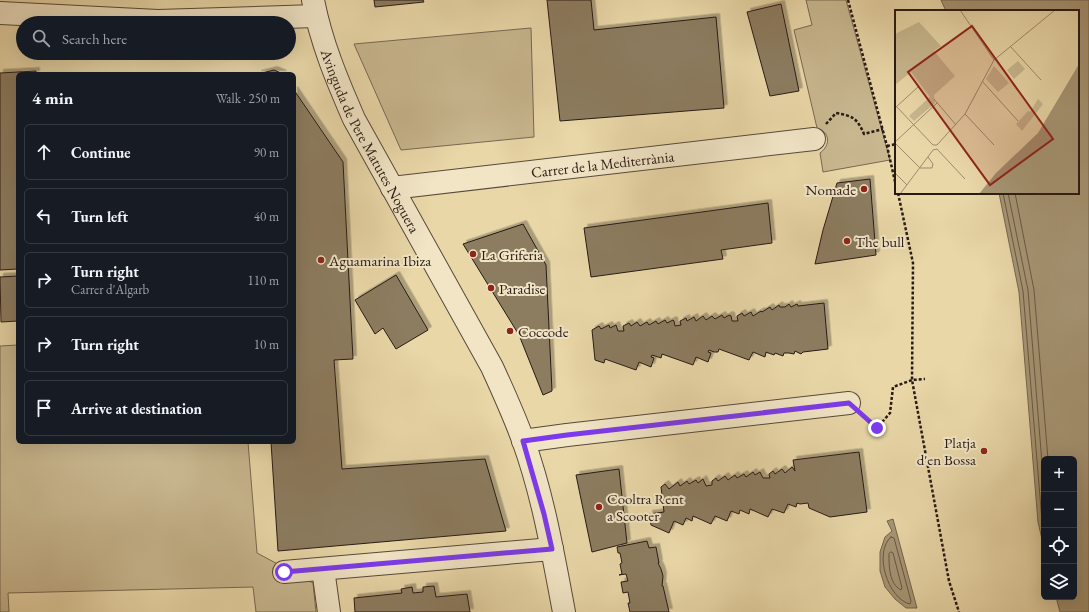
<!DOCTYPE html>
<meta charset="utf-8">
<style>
body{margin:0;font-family:"EB Garamond",serif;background:#20242c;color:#f1f3f6}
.controls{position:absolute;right:12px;bottom:12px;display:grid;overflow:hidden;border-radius:6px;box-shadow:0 4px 16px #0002}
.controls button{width:36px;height:36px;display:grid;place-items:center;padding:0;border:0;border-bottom:1px solid #363941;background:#171b24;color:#f1f3f6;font:20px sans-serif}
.stop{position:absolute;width:12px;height:12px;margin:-9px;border:3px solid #7c3aed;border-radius:50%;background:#fff}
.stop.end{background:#7c3aed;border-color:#fff;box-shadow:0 1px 4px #0008}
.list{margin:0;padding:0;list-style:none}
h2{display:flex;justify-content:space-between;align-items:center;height:52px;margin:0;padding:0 16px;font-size:17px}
h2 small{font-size:13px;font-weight:400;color:#9ea1a6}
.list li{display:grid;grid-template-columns:26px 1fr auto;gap:12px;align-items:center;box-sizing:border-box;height:56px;margin:0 8px 8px;padding:0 8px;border:1px solid #363941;border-radius:6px}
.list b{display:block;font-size:15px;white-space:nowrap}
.list p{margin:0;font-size:13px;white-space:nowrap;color:#9ea1a6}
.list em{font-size:13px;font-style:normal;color:#9ea1a6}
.icon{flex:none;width:22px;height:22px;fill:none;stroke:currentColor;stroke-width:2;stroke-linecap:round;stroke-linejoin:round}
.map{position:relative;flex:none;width:1089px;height:612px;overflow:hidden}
.search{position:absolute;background:#171b24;box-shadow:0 4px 16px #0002;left:16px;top:16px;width:280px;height:44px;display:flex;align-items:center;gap:10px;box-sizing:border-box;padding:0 14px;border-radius:22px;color:#9ea1a6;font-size:15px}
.panel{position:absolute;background:#171b24;box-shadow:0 4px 16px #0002;left:16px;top:72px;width:280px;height:372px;border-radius:6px}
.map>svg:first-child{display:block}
.green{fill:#c8b78f;stroke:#786852}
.water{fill:#a79776;stroke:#74654f}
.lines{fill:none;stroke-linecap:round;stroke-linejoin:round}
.shore{stroke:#685845;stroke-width:1}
.building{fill:#8c7c61;stroke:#281a14;filter:url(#shadow)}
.minor-casing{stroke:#584939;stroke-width:24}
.path{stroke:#281a14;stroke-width:2.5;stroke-dasharray:3 2;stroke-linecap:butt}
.minor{stroke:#f1e5c6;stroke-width:22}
.route{stroke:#7c3aed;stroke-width:5}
.poi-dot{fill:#8f2418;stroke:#f1e5c6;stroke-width:1.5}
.labels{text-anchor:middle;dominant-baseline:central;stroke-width:4;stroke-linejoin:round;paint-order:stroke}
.street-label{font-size:15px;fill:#281a14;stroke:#f1e5c6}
.poi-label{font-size:15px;fill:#281a14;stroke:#f1e5c6;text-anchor:start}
.inset-road{fill:none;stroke:#9c8b6d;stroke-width:1}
.view{fill:#8f2418;fill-opacity:0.15;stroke:#8f2418;stroke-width:2}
.inset-edge{fill:none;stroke:#281a14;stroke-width:2}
</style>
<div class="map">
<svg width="1089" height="612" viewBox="0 0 1089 612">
<defs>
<filter id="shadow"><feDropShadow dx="3.5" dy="-3.5" stdDeviation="0" flood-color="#0004"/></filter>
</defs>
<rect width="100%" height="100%" fill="#e9d7a8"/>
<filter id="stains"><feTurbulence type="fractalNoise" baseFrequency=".005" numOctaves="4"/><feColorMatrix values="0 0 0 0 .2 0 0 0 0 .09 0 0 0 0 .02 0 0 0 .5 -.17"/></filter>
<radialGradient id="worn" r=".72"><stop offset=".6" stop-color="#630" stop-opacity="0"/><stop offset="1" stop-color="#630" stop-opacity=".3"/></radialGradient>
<!-- green -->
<g class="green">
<path d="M806,0H846L890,160L823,172L820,153C831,145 830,132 817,128L794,30L812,25Z"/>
<path d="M531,28L534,137L401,150L354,44Z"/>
<path d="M18,345V442H248L257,553L313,583L316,612H256L253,587L8,593L9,612H0V346Z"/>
</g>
<!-- water -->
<g class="water">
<path d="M941,0H1089V612H1060L1056,597H1074V459H1044V548L1038,522L1019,292L999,193H1078V11H946Z"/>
<path d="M893,519L917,608H906L895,599L885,587L880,571V552L885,537L892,531L887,521Z"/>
</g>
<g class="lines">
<!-- shore -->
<g class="shore">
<path d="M1003,193L1023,291L1042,521L1044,531"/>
<path d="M1008,193L1028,290L1044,488"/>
<path d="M1015,193L1034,290L1048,459"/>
<path d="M891,537L894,538L911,601L910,604C888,599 873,552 891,537Z"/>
<path d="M891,552L893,553L902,588L901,590C889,584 889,566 889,554Z"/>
</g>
</g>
<!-- building -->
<g class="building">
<path d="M374,0H423L424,2L375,7Z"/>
<path d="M547,0H591L594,30L716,17L724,108L560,121Z"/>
<path d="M781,4L799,91L770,96L747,12Z"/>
<path d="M274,70L283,74H258Z"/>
<path d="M36,71V74H18V269L0,270V73Z"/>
<path d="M294,90L343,162L353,359L334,360L342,469L485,459L506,531L278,551L271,442H294Z"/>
<path d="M870,179L876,255L815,264L823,230L837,183Z"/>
<path d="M768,203L772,243L721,250L723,259L591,277L584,228Z"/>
<path d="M523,224L546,265L552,391L543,395L519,335L463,244Z"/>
<path d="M396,275L428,330L396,349L383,328L375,334L355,300Z"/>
<path d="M18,276V321L1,322L0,277Z"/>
<path d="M824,303L828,349L803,352L801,354L795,351L794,354L789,353H784L783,356L775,353L774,355L766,352L765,357L753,352L749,360L719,349L718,352H714L709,350L708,352L711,353L708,362L696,357L693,365L662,354L661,358L652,355L651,357L654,358L651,367L639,362L636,370L605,359L604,363L595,360L592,330L599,326L601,329L609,325L610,328L616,325L618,331H624L623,326L629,323L631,326L637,322L640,326L647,322L649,325L656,321L658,324L665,320L667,323L673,320L674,321L675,326L681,325L680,321L686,318L687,321L694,317L696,321L703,316L706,320L712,316L715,319L722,315L724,318L729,315L731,316L732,321H738L737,316L742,313L744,316L751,312L753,316L761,311L762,312L770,307L772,310L779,305L780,307H785L789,304L791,307L797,304L798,306Z"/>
<path d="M859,452L867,512L830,517L809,508L808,503L800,504L797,503L796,507L788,504L784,513L772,509L768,517L750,509L749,514L740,510L739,514L731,511L727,521L715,516L711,524L693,516L692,521L686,518L683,525L674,521L669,533L651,525L649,514L664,512L661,487L665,484L669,489L678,482L680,486L687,481L689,484L696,480L698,483L703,479L706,486L712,485V481L716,478L718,481L725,476L728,480L735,475L737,478L744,474L746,477L753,472L755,475L760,472L763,478H770L769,474L773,471L775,474L782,469L785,473L792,467L795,471L793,460Z"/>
<path d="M619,469L627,543L592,552L576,475Z"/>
<path d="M647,541L649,548L656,547L659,563H658L661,569L663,576L662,586H663L669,612H630L628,603H630L628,592L623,593L621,582L628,581L626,574L619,575L622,574L620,564L622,563L620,553H618L617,547Z"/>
<path d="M434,586L436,597L467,594L470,612H355L354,598L402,593L401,589L412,587L413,593L423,592V587Z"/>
</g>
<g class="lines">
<!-- minor casing -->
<g class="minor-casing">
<g id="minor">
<path id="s1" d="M313,0C321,42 337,80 354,119L492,367C503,391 514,415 523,440C543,495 553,554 564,612"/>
<path d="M0,13L158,21L316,16"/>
<path id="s2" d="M392,188L814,139"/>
<path d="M523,441L567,435L849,403"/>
<path d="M323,569L329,612"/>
<path d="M284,572L552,549"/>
</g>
</g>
<!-- path -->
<g class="path">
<path d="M848,0L887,146L896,186"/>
<path d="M826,124L836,113C853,116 857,118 864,134L883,129"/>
<path d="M887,146L896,144"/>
<path d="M898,193L913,263L912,380L949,581L959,612"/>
<path d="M864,417L877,428L890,413L893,387L912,380L925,379"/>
</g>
<!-- minor -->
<use href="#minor" class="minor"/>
</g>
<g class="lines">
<!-- route -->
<path class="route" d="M284,572L552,549L544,514L523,441L567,435L849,403L877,428"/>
</g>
<!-- markers -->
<g class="poi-dot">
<circle cx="864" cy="189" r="4"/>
<circle cx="847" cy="241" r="4"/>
<circle cx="473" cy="254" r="4"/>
<circle cx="321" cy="260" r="4"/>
<circle cx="491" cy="288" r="4"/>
<circle cx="510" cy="331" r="4"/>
<circle cx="984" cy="451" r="4"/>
<circle cx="599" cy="507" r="4"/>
</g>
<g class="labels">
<!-- street labels -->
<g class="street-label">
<text stroke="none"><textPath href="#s1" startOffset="153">Avinguda de Pere Matutes Noguera</textPath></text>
<text stroke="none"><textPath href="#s2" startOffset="212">Carrer de la Mediterrània</textPath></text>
</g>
<!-- poi labels -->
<g class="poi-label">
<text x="856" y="189" text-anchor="end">Nomade</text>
<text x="855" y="241">The bull</text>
<text x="481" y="254">La Griferia</text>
<text x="329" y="260">Aguamarina Ibiza</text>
<text x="499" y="288">Paradise</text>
<text x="518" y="331">Coccode</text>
<text x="976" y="442" text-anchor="end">Platja<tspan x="976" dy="17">d'en Bossa</tspan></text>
<text x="607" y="498">Cooltra Rent<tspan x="607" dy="17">a Scooter</tspan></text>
</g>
</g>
<!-- overview -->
<g transform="translate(895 10)">
<rect width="184" height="184" fill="#e9d7a8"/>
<path d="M24,12L46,36L39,41L60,66L39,85L40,93L19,111L14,106L35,87L16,62L0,75V24ZM123,51L130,59L119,69L112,60ZM99,56L114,73L103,82L91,69ZM143,89L148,94L127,121L121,114L133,101L135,102Z" fill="#c8b78f"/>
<path d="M184,54V184H84L101,163L143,123Z" fill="#a79776"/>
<path class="inset-road" d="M65,0L99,50M115,36L146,70M87,71L123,111M39,89L61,115M0,95L38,135M0,98L23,77M70,104L99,135M0,132L42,93M0,133L25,158H37L38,154L33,147M38,135H42L70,104L99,50L160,0M42,139L70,169M0,163L12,175M5,184L38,140L42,139"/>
<path class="view" d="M77,16L158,129L95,175L13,62Z"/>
<rect width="184" height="184" class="inset-edge"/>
</g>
<rect width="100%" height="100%" filter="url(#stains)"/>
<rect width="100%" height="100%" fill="url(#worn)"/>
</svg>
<div class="controls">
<button>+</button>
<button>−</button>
<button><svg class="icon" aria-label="locate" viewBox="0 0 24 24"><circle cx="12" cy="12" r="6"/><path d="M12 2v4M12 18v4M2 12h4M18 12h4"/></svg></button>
<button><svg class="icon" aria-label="layers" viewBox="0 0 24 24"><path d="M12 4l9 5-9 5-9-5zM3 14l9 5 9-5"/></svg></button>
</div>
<div class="stop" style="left:284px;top:572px"></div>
<div class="stop end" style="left:877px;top:428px"></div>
<div class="search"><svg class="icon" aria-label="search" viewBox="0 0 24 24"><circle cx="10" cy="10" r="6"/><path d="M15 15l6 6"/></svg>Search here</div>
<section class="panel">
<h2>4 min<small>Walk · 250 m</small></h2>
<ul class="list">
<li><svg class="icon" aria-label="ahead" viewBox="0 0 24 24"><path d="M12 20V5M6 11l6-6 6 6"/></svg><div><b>Continue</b></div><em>90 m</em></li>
<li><svg class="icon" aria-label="left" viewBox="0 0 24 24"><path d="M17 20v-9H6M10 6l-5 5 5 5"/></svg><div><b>Turn left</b></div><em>40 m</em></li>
<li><svg class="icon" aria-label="right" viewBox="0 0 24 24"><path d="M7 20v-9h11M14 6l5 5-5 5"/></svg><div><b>Turn right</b><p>Carrer d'Algarb</p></div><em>110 m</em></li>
<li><svg class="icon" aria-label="right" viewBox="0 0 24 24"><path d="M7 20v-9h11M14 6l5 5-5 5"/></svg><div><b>Turn right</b></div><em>10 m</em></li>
<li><svg class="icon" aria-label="arrive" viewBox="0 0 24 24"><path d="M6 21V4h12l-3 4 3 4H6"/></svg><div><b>Arrive at destination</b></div></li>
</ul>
</section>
</div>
